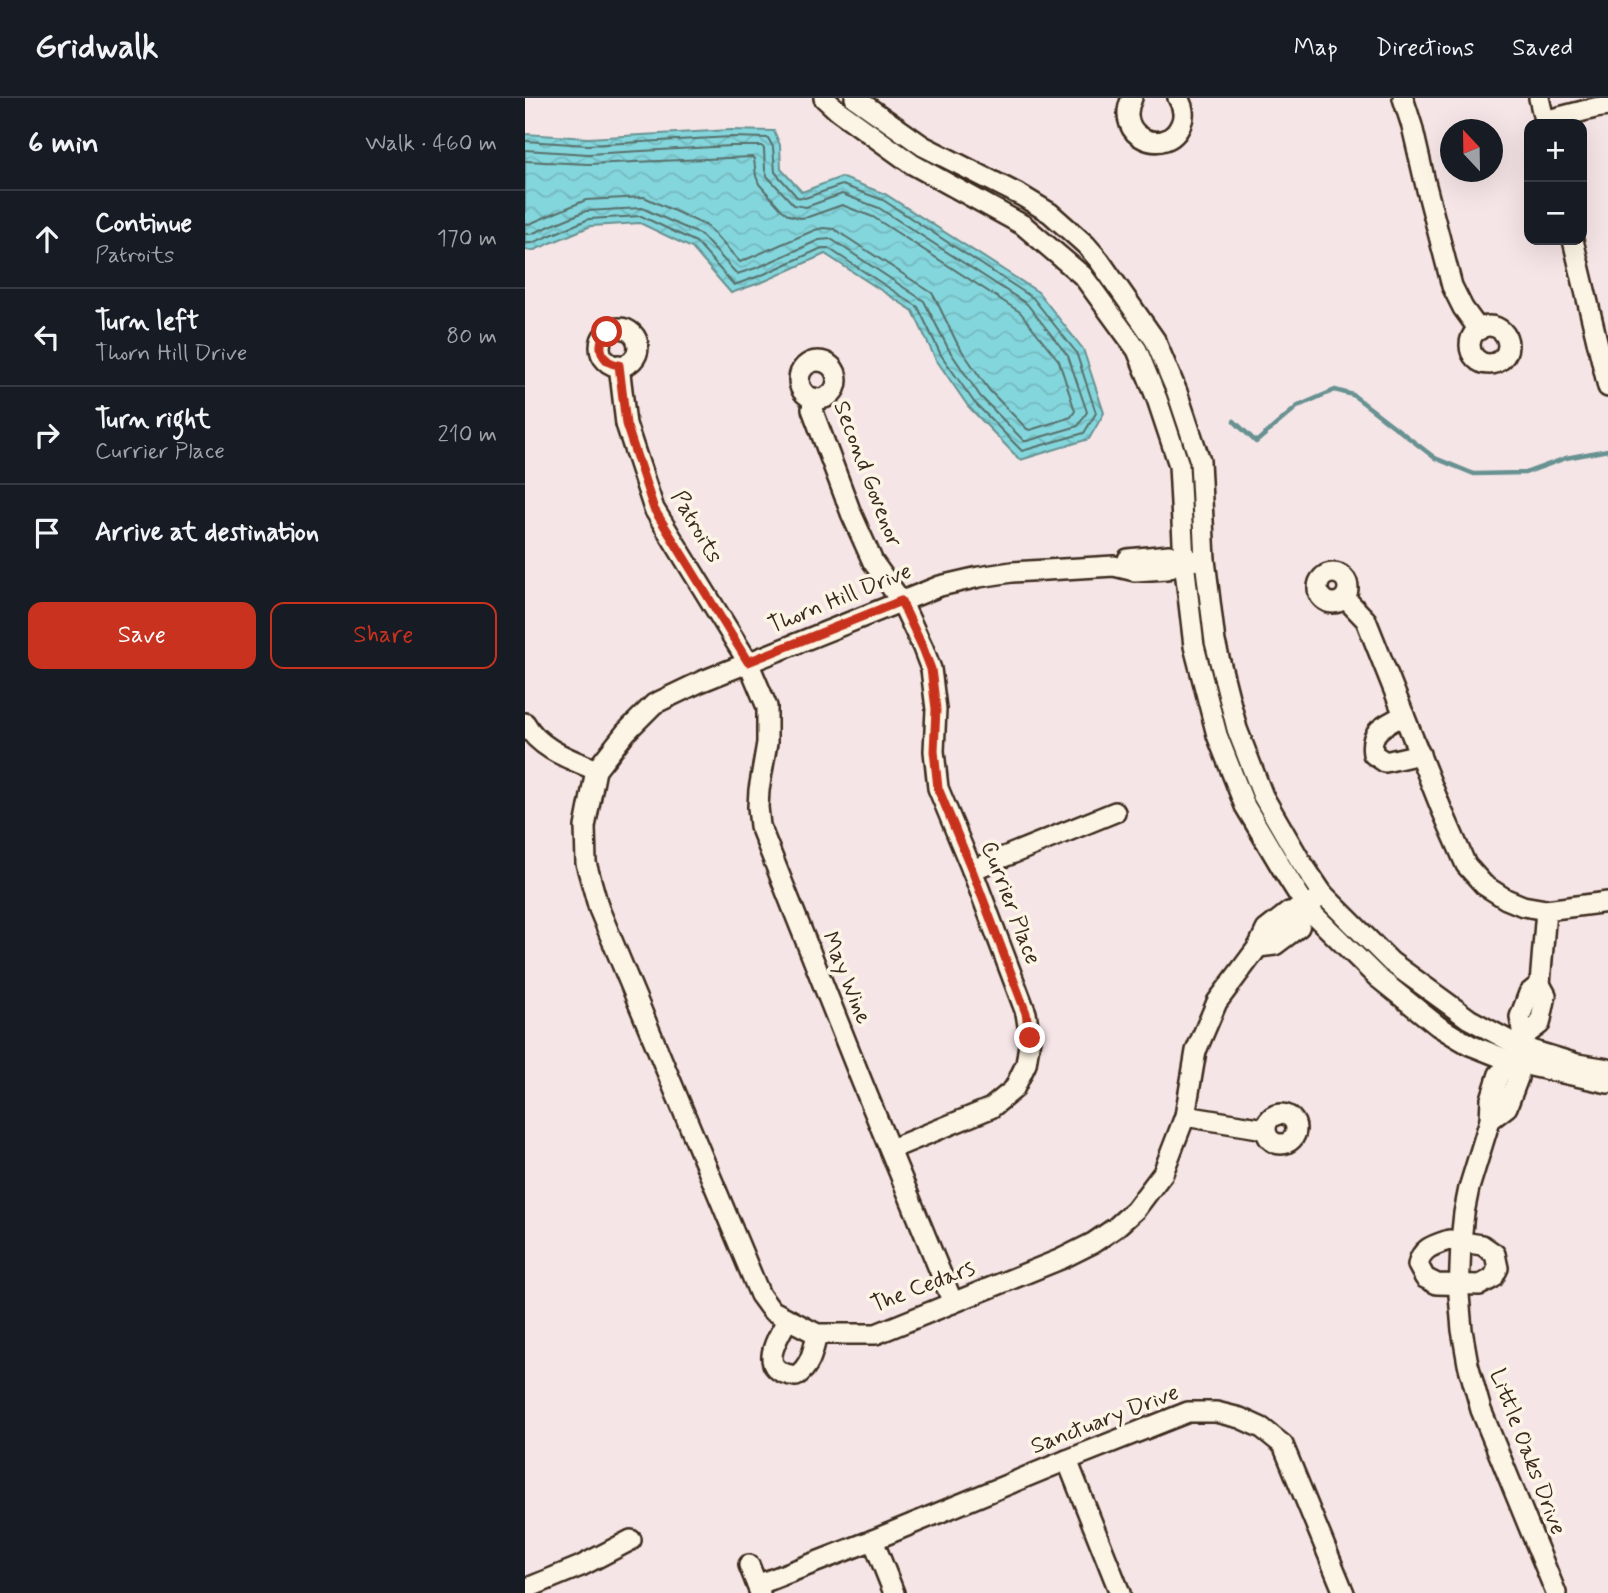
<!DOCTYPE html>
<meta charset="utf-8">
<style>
body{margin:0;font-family:Mynerve,sans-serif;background:#20242c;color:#f1f3f6}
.controls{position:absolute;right:21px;top:21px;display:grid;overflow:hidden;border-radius:14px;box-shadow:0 7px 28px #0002}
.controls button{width:63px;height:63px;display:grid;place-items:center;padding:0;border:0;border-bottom:2px solid #363941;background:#171b24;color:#f1f3f6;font:35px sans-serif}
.compass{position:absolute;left:915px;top:21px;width:63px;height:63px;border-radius:50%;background:#171b24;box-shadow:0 7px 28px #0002;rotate:338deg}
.stop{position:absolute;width:21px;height:21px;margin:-16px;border:5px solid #c8321e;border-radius:50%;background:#fff}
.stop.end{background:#c8321e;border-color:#fff;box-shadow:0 2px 7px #0008}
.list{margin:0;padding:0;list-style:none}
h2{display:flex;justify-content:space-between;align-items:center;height:91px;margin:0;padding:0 28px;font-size:30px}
h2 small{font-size:23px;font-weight:400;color:#9ea1a6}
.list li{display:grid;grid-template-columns:46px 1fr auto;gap:21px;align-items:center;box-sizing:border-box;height:98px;padding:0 28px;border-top:2px solid #363941}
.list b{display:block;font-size:26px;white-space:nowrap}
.list p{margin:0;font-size:23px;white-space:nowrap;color:#9ea1a6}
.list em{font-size:23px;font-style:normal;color:#9ea1a6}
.actions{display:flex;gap:14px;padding:21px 28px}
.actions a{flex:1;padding:16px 0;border:2px solid #c8321e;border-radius:14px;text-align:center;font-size:24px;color:#c8321e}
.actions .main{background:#c8321e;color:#fff}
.icon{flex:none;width:38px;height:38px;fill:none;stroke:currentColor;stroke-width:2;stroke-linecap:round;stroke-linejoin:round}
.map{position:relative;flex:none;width:1083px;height:1495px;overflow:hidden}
header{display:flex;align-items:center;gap:42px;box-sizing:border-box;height:98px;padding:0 35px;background:#171b24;border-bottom:2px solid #363941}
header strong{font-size:33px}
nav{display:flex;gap:38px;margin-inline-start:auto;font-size:24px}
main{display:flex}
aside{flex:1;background:#171b24}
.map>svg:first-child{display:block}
.water{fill:url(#water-waves);stroke:#679191;stroke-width:2}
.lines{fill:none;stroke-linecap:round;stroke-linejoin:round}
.shore{stroke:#586f6a;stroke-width:2}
.stream{stroke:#679191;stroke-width:4.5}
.minor-casing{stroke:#3b2a1e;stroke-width:24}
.minor{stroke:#fcf5e5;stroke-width:19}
.route{stroke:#c8321e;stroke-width:9}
.labels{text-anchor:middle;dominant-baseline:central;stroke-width:7;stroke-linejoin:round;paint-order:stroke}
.street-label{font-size:23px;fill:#3b2a1e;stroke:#fcf5e5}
</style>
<header>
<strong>Gridwalk</strong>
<nav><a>Map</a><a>Directions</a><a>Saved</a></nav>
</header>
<main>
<aside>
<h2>6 min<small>Walk · 460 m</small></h2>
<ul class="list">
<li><svg class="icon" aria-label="ahead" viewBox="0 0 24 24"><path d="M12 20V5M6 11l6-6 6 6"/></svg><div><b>Continue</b><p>Patroits</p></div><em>170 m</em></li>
<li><svg class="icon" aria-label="left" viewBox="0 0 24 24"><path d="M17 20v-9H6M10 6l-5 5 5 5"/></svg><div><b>Turn left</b><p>Thorn Hill Drive</p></div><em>80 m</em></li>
<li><svg class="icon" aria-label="right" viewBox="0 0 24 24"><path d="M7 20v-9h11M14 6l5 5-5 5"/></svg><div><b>Turn right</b><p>Currier Place</p></div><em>210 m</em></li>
<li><svg class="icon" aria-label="arrive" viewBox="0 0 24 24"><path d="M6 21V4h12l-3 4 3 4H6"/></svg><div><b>Arrive at destination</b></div></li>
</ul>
<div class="actions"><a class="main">Save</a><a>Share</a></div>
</aside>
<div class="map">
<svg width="1083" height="1495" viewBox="0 0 1083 1495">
<defs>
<pattern id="water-waves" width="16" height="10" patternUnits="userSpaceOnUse" patternTransform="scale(1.75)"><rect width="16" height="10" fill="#84d6dd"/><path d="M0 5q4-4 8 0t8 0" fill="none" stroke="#73b8bd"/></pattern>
</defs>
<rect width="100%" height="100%" fill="#f6e5e6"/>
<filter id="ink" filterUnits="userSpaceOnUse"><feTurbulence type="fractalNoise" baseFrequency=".0143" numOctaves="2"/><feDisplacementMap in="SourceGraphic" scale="14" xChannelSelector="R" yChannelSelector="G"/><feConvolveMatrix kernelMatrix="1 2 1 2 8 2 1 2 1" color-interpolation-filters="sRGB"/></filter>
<g filter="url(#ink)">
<!-- water -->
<path class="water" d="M206,32L249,33L255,47L256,71L277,94L316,79L360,96L513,194L558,251L579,315L564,341L495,362L443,308L410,260L388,213L300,156L240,183L206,195L167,150L115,125L66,128L7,153L0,152V36L63,40Z"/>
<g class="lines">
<!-- shore -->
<g class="shore">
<path d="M0,43L63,47L206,39L243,40L248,49L250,74L272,99L280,100L317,87L358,102L508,200L551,254L571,315L559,335L497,353L449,304L416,257L393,209L303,150H297L237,177L209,187L171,144L116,118L64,121L7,145H0"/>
<path d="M0,52L63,56L206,48H237L239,51L240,72L242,78L269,107L281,109L317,96L354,110L502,206L543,258L562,314L553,328L502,343H499L455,298L424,252L399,203L306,141L294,142L234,169L212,176L176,137L117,110L61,113L6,136H0"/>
<path d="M0,63L63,66L227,59L229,61L231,78L234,86L257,112L264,117L275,120L283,119L317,107L348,119L495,214L534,263L550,313L546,319L505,332L502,331L464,292L433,247L411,202L407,195L309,131L298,130L290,132L215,164L182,128L119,99L61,102L4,126H0"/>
</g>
<!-- stream -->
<path class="stream" d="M709,323L731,344L773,308L810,292L828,297L910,360L949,376L1000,375L1041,360L1083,352"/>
<!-- minor casing -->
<g class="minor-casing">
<g id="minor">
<path d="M299,0L312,12L387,66L498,127L558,178L612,252L632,301L654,367L659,463L669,548L692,637L720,708L758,772L782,810L852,879L913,928L931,939L945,947L988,964L1083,985"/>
<path d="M330,0L398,48L497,98L525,115L561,147L574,162L630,242L652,294L675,363L680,462L690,544L712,631L738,698L775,762L798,796L866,864L944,921L996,949L1052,966L1083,971"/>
<path d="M607,0C588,39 642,61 656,26C660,17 658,8 653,0"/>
<path d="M878,0L887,28L900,84L927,188L938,210L954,232"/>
<path d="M1014,0L1020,26"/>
<path d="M1019,23L1070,10L1083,8"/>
<path d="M1048,142L1083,289"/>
<circle cx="964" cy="247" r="19"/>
<circle cx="94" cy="249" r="19"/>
<circle cx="293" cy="282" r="19"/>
<path d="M94,267L101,326L129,411L223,564L242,609V645L234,692L233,709L235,728L337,984L428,1205"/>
<path d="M289,300L287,311L326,415L348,464L376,503L398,550L406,571L411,611L409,653L413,690L447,772L501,915L505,940L501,966L489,991L466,1010L366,1051"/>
<path d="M603,461L644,457L655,463"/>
<path d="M680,462L655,463L642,471L610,473L589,468L487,474L454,479L415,488L175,584L129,606L101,634L71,672L60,729L61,765L74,811L235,1197L246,1212L292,1236H351L536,1161L568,1145L590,1130L610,1112L638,1075L660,1018L671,953L692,904L733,849L741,832L764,814L779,812L798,796"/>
<circle cx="808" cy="490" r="15"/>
<path d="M820,500L841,522L916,710L941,767L959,787L981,801L998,808L1021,812L1083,804"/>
<path d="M879,617C860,628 844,631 848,656L860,664L895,656"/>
<path d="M0,625C14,651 45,661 71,672"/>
<path d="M447,772L590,714"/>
<path d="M1021,812L1015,886L1004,895L995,919L998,939L996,949L987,967L974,976L966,1001L965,1022L944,1090L939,1115L936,1143L934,1197L937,1232L943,1266L956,1312L1031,1495"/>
<path d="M733,849L750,847L774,829L779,812"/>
<path d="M998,939L1015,926L1021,897L1015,886"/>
<circle cx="756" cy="1031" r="15"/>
<path d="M660,1018L740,1031"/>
<path d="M965,1022L982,1009L993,980L987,967"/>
<path d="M924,1142L957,1147L970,1156L973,1170L968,1180L955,1187L912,1186L900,1180L893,1167C896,1150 909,1147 924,1142Z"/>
<path d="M263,1221C250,1244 231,1273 271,1278C286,1268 288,1253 292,1236"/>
<path d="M542,1362L595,1495"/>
<path d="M348,1442L369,1495"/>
<path d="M224,1467L235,1495"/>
<path d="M232,1487L348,1442L542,1362L663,1314H691L715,1320L737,1330L758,1347L819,1495"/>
<path d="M0,1491L56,1468L106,1442"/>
</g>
</g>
<!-- minor -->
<use href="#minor" class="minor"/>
</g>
</g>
<g class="lines" filter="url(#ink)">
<!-- route -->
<path class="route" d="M82,234C70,248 77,265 94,267L101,326L129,411L223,564L376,503L398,550L406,571L411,611L409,653L413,690L447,772L501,915L505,940"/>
</g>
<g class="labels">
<!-- street labels -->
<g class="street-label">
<text transform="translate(342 376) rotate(69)">Second Govenor</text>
<text transform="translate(171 429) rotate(60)">Patroits</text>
<text transform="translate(315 501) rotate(-22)">Thorn Hill Drive</text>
<text transform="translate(485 805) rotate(69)">Currier Place</text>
<text transform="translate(321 880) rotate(68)">May Wine</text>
<text transform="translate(398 1189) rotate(-21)">The Cedars</text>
<text transform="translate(580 1322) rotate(-21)">Sanctuary Drive</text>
<text transform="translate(1002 1354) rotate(69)">Little Oaks Drive</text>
</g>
</g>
</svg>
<div class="controls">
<button>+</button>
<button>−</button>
</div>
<svg class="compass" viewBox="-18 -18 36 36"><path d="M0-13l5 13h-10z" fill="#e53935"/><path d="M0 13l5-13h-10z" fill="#9ea1a6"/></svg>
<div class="stop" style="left:82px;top:234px"></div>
<div class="stop end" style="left:505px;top:940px"></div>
</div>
</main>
